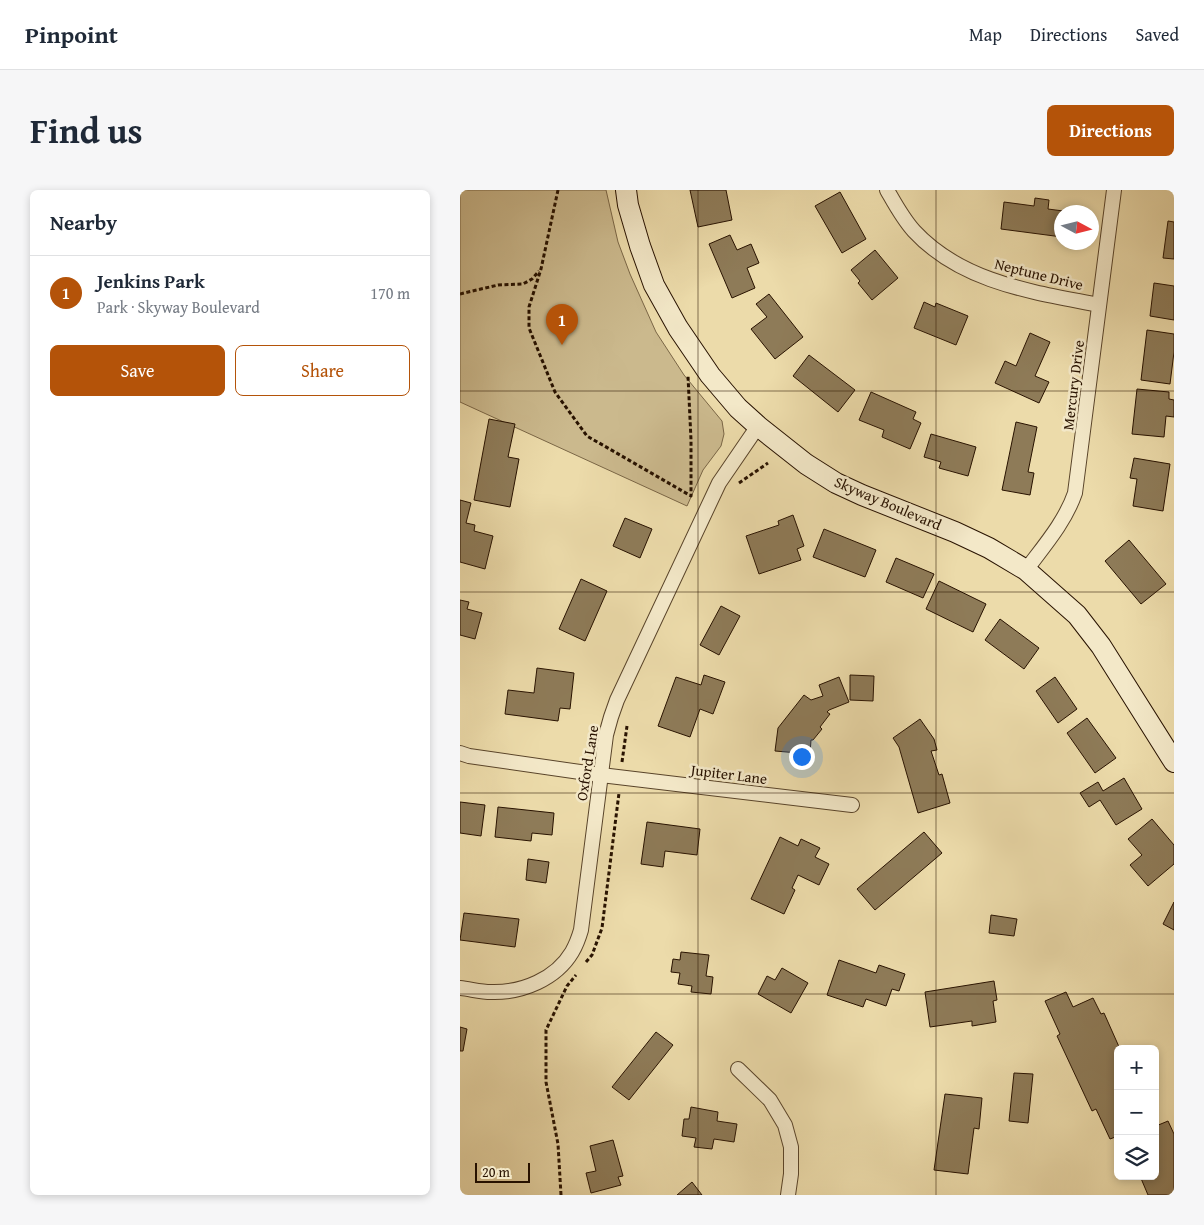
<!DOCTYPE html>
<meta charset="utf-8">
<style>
body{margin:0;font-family:"Gentium Book Plus",serif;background:#f6f6f7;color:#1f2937}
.controls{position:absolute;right:15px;bottom:15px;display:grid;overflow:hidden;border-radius:8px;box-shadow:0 2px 8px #0003}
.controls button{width:45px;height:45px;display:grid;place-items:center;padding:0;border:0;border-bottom:1px solid #e0e1e3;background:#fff;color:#1f2937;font:25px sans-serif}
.compass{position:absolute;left:594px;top:15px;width:45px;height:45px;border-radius:50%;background:#fff;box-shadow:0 2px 8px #0003;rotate:97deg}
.scale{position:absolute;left:15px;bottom:12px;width:55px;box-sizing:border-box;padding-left:5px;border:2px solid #281200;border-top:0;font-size:14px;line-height:18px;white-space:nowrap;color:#281200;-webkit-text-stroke:4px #f3e8c8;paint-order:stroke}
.you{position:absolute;left:341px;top:566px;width:18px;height:18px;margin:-12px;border:4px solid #fff;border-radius:50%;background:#1a73e8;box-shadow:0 0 0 8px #1a73e833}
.badge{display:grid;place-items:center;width:32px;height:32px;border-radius:50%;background:#b45309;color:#fff;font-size:16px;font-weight:700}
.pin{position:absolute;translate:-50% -41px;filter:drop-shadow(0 1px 2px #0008)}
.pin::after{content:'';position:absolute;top:26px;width:18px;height:15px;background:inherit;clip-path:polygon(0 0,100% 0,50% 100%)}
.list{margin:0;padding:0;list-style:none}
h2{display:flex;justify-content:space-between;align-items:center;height:65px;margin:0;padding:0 20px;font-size:21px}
h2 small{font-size:16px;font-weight:400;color:#747a83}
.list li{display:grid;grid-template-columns:32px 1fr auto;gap:15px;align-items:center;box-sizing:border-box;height:75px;padding:0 20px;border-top:1px solid #e0e1e3}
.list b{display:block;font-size:19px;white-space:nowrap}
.list p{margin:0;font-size:16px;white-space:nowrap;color:#747a83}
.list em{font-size:16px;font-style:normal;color:#747a83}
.actions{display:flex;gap:10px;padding:15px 20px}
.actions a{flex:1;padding:11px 0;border:1px solid #b45309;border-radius:8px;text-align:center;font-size:18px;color:#b45309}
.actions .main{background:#b45309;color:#fff}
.icon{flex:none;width:28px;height:28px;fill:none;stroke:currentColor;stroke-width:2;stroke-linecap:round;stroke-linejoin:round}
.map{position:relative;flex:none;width:714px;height:1005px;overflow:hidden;border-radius:8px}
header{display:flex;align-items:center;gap:30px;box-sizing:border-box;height:70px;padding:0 25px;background:#fff;border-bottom:1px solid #e0e1e3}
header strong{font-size:24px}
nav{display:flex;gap:28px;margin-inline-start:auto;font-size:18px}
.intro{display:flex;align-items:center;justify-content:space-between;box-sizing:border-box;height:120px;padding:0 30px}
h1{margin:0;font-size:35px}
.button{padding:12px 22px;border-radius:8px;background:#b45309;color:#fff;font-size:18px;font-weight:700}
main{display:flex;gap:30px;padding:0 30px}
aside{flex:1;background:#fff;border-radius:8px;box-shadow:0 2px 8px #0003}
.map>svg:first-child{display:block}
.green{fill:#cbb98d;stroke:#7a6646}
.building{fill:#8e7b58;stroke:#281200}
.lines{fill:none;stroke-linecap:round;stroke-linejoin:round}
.street-casing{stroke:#59442a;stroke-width:16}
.secondary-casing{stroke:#281200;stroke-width:22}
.path{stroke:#281200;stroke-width:3;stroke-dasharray:4 2.5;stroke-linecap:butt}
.street{stroke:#f3e8c8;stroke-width:14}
.secondary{stroke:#f3e8c8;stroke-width:20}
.grid{fill:none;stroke:#281200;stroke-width:1;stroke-opacity:0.55}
.labels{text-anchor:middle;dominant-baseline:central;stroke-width:5;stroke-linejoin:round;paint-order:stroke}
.street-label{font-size:15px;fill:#281200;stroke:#f3e8c8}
</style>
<header>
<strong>Pinpoint</strong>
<nav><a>Map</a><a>Directions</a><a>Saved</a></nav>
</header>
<div class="intro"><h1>Find us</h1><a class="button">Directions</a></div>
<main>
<aside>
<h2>Nearby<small></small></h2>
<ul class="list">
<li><span class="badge">1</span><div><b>Jenkins Park</b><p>Park · Skyway Boulevard</p></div><em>170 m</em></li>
</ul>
<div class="actions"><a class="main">Save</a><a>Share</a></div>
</aside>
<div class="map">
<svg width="714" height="1005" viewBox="0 0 714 1005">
<rect width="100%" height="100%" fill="#ecdbaa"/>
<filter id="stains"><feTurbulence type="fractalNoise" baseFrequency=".004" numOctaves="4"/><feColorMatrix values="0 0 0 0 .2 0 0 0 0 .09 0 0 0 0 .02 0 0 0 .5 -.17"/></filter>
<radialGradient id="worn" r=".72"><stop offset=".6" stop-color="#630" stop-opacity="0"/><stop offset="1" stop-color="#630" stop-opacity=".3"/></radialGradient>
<!-- green -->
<path class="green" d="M0,0H146L158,52L170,84L196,142L224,185L262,231L264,244L261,256L243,280L227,316L0,212Z"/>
<!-- building -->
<g class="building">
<path d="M230,0H266L272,30L238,37Z"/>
<path d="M380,2L406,49L382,63L355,16Z"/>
<path d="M575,8L589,10L588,19L611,22H602V47L541,39L544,12L574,16Z"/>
<path d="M708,31L714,32V69L703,68Z"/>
<path d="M270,45L277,60L291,54L299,73L287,78L295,98L272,108L249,54Z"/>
<path d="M415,60L438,88L412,110L398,93L400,91L391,80Z"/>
<path d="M694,93L714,96V130L690,126Z"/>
<path d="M309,104L343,147L315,169L291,139L307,127L296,114Z"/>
<path d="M464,112L475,117L476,113L508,126L496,155L454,138Z"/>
<path d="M687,140L714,144V162L710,194L681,190Z"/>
<path d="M570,143L590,152L575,186L589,192L579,213L535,193L545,171L556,176Z"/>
<path d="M349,165L395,200L378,222L333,186Z"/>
<path d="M677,199L709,202V209L714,210V227L706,226L704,247L672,244Z"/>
<path d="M411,202L456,222L453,229L461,233L450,259L422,247L424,240L399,230Z"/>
<path d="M29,229L55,234L48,267L59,269L50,317L14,310Z"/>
<path d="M556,232L577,237L568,282L574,283L570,305L542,300Z"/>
<path d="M471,244L516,257L508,286L479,278L481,272L464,267Z"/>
<path d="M674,268L710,274L703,321L673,316L677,289L670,288Z"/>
<path d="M0,310L11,313L6,333L15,335L14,341L33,346L25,379L0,372Z"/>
<path d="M333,325L344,356L337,359L341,370L299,384L286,346L319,335L318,331Z"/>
<path d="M165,328L192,339L180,368L153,356Z"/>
<path d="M364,339L416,360L405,387L353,367Z"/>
<path d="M669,350L706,394L681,414L645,371Z"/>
<path d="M436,368L474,384L463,408L426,392Z"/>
<path d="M121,389L147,401L125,451L99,439Z"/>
<path d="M479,391L526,414L513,442L466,419Z"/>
<path d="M0,410L9,412L7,419L22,423L15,449L0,445Z"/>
<path d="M261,416L280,426L259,465L240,455Z"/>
<path d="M540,429L579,458L564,479L525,450Z"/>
<path d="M77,478L114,483L110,519L100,518L98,531L45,524L48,500L74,503Z"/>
<path d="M244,485L265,492L253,524L240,519L230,547L198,536L216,487L241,495Z"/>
<path d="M390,485L414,486L413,511L390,510Z"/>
<path d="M379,487L389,512L369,520L367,522L370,524L360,537L362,539L353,550H351L350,564L315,561L318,538L344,505L351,510L363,506L359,495Z"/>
<path d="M595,487L617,519L598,533L576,501Z"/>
<path d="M627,528L656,568L635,583L607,543Z"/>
<path d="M460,529L474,549L477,560L471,561L479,585L482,584L490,613L458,623L439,557L433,548Z"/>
<path d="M664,588L682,619L656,635L640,610L629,617L620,603L638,592L643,601Z"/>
<path d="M0,612L25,615L21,646L0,643Z"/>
<path d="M38,617L94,623L92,645L72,643L71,651L35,647Z"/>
<path d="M692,629L714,655V674L688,696L670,675L682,665L668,649Z"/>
<path d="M187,632L240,639L237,665L205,661L203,677L181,674Z"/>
<path d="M464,642L482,663L415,720L397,699Z"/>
<path d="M320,647L338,656L341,649L360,658L355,667L369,674L359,695L338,685L332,698L335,700L324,724L291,709Z"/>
<path d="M68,669L89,672L86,693L66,690Z"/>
<path d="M714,712V740L703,734Z"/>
<path d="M4,723L59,729L55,757L0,750Z"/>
<path d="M531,725L557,729L554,746L529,743Z"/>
<path d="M221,762L249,765L246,786L253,787L251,804L231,802L232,796L218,794L220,783L211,782L213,769L220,770Z"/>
<path d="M379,770L416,783L419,775L445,784L439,801L432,799L426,816L406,809L403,817L367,805Z"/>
<path d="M322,778L348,793L331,823L298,804L307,786L315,790Z"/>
<path d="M534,791L537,810L533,811L536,832L512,836V831L470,837L465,802Z"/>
<path d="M606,802L613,817L633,808L641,824L644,823L660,859H658V946L650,949L636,919L632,921L597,846L600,844L585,811Z"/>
<path d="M0,837L7,839L3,861H0Z"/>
<path d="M196,842L213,855L169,910L152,897Z"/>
<path d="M554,883L573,884L568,933L549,931Z"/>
<path d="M485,904L522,908L519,939L514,938L508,984L474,980Z"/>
<path d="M231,917L258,922L257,931L277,934L274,952L254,949L252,959L234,957L236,948L222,946L224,929H229Z"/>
<path d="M708,931L714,944V1005H688L680,986H695V934L696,936Z"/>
<path d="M153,950L163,986L158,987L161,995L131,1003L126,983L136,981L130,956Z"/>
<path d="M232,992L242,1005H217Z"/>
</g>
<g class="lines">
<!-- street casing -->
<g class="street-casing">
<g id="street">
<path d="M427,0C435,14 443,29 454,41C502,93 574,102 639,115"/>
<path d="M566,380C584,356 605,332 615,303L654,0"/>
<path d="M0,563L9,566L141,585L392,615"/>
<path d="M0,798C10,799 21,802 31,802C62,803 96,789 112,762C116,755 119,747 121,740L146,545L151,527L157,510L259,293L298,236"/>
<path d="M278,879L310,910L325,935L331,957V984L328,1005"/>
</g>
</g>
<!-- secondary casing -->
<g class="secondary-casing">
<path id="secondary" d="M166,0L168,15L180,56L194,95L218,138L250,185L278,218L298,236L346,274L376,293L402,305L495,342L529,358L566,380L617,425L641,456L714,572"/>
</g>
<!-- path -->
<g class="path">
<path d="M98,0L81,79L69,117V138L95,202L127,246L231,306V250L228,186"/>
<path d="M0,104L38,95L63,94L72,89L79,81"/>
<path d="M279,293L308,273"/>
<path d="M162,572L167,536"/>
<path d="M126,772L132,765L142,738L159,603"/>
<path d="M101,1005L98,954L86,892V840L107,796L116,785"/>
</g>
<!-- street -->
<use href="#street" class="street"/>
<!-- secondary -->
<use href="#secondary" class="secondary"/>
</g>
<!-- grid -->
<path class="grid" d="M238,0V1005M476,0V1005M0,201H714M0,402H714M0,603H714M0,804H714"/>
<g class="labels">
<!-- street labels -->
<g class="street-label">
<text transform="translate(579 84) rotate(14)">Neptune Drive</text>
<text transform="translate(613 195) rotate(-83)">Mercury Drive</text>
<text transform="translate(428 313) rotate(23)">Skyway Boulevard</text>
<text transform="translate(127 573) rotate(-81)">Oxford Lane</text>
<text transform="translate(269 584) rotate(7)">Jupiter Lane</text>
</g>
</g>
<rect width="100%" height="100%" filter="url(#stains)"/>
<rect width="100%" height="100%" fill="url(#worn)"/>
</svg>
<div class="controls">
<button>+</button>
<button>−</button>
<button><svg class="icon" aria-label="layers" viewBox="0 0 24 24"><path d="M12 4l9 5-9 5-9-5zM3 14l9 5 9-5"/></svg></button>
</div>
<svg class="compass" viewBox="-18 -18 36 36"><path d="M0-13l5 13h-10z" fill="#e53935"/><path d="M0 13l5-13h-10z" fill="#747a83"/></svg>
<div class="scale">20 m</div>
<div class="you"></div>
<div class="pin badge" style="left:102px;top:155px">1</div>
</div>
</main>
